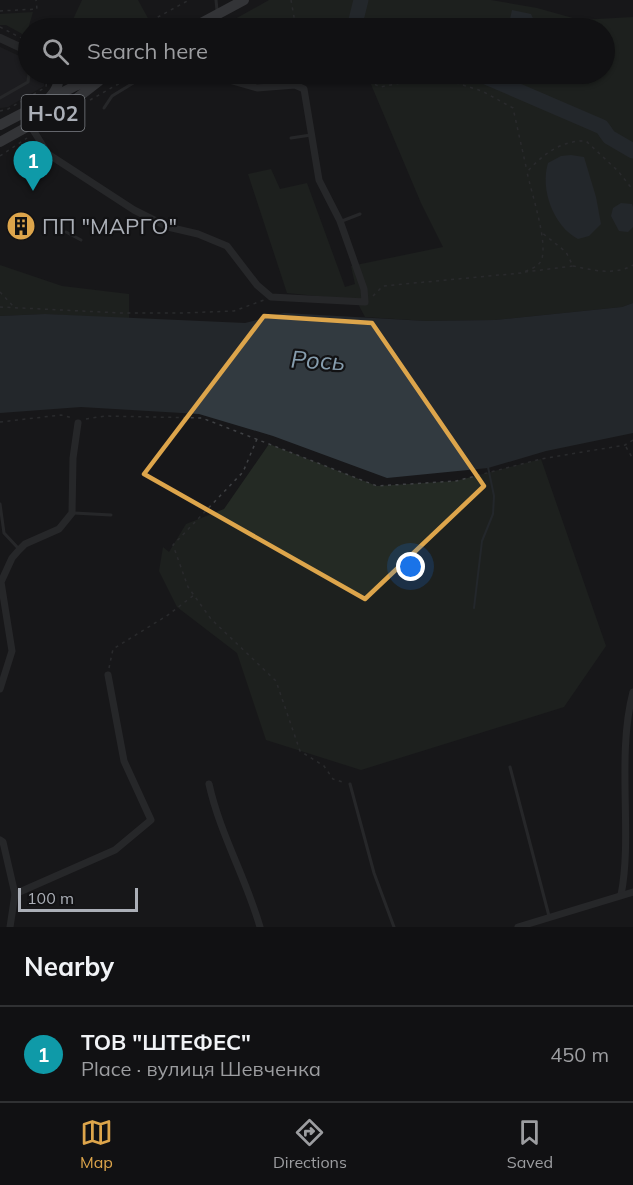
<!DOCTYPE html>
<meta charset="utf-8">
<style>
body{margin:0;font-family:Mulish,sans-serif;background:#1a1a1c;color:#f1f3f6}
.scale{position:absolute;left:18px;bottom:15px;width:120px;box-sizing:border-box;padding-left:6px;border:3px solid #abafb7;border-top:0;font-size:16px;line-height:21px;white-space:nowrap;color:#abafb7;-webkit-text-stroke:4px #121214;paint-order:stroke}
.you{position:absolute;left:411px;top:567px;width:21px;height:21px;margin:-15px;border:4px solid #fff;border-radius:50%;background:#1a73e8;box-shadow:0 0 0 9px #1a73e833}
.badge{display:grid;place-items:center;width:39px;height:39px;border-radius:50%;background:#dda54b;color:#fff;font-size:20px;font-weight:700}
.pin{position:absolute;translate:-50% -50px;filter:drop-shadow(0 2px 3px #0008)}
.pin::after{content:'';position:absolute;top:32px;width:21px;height:18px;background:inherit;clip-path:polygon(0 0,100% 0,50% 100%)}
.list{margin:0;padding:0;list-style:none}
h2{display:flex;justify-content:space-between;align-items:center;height:78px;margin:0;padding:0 24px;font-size:26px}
h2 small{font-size:20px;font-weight:400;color:#9c9da0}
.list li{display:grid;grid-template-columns:39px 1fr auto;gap:18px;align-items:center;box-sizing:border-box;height:96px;padding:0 24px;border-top:2px solid #303133}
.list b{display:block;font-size:22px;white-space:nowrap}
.list p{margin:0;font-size:20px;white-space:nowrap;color:#9c9da0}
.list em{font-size:20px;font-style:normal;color:#9c9da0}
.icon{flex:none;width:33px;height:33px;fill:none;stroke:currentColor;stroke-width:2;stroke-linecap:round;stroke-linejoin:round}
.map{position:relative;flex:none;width:633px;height:927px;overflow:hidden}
.search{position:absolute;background:#111113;box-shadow:0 2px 4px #0004;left:18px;right:18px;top:18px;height:66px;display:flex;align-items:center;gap:15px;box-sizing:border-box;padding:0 21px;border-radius:33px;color:#9c9da0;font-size:22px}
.sheet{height:174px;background:#111113}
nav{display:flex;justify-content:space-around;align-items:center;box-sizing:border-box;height:84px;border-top:2px solid #303133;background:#111113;font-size:16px;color:#9c9da0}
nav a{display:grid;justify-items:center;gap:3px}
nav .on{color:#dda54b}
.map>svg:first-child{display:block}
.built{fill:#232326}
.green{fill:#242a24}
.water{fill:#323a40}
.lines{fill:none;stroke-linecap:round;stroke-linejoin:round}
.stream{stroke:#323a40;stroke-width:2}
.river{stroke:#323a40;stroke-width:15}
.path{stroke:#3f4144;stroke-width:1.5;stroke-dasharray:3 4.5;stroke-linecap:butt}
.service{stroke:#393a3d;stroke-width:3}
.minor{stroke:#393a3d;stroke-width:7}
.tertiary{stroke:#393a3d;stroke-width:8}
.primary{stroke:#55575c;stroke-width:10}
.marked{fill:none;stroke:#dda54b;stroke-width:4.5;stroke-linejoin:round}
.labels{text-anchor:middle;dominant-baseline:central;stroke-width:4.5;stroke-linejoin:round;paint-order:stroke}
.shield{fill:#121214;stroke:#7d8086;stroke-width:1.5}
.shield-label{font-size:21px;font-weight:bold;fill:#abafb7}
.poi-label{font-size:22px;fill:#abafb7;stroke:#121214;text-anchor:start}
.water-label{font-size:24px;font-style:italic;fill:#869dae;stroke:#121214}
</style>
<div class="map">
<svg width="633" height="927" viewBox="0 0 633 927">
<rect width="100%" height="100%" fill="#171719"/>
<!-- built -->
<path class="built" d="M0,47L28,60V74H44V86L8,107L0,108Z"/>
<!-- green -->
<g class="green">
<path d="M82,0H138L150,22L138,28H69Z"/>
<path d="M269,0H491L537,8L580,20L633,17V303L622,307L495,320L426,321L365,317L356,300L287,293L248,174L271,169L280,189L307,183L345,287L355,284L351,266L443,247L421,203L370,82L359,74H604V28H219Z"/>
<path d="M33,12L26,36L6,25H0V14Z"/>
<path d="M0,265L62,286L129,294V319L45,314L0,316Z"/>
<path d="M269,444L377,486L456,481L541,459L606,646L564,707L361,770L266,740L237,653L177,607L159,571L163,547L169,552L186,524L224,509Z"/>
</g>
<!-- water -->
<g class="water">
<path d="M512,10L531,14L537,27L508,28Z"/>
<path d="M571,155L584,157L596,197L601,224L589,236L578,239C553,226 540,189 548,163L561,156Z"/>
<path d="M621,203L632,204L633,207V227L628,232L619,231L611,216L613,208Z"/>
<path d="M633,303V433L546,451L488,468L387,478L273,436L199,414L81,407L0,413V316L45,314L245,323L284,313L426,321L495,320L622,307Z"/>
</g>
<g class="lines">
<!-- stream -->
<path class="stream" d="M474,608L482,541L493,514L494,496L488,467"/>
<!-- river -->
<g class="river">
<path d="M354,28L361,0"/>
<path d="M479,74L602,127L609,137L633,151"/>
</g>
<!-- path -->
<g class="path">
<path d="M291,0L296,28"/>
<path d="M0,11L37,9L36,0"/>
<path d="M0,27L23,39"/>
<path d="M138,28L189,0"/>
<path d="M302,74L303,82"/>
<path d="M355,74L380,87L411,81L447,80L482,91L513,108L527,171"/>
<path d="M90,100L136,74"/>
<path d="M0,111L8,109L46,87L47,77"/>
<path d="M0,156L27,138"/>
<path d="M573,266C592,270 615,276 633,265"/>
<path d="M525,272L573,266L566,252L541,232"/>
<path d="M0,292L14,307"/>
<path d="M373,296L383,286L521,273C528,270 537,268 541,261C549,244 531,192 527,172C543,154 562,140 586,141L618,171L633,190"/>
<path d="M0,307L122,313H182L234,311L264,300"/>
<path d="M86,419L105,416L202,418L377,486L456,481L541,459L625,445L633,440"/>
<path d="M0,422L61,415L73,418"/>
<path d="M257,439L243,472L173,545L188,587L211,619L276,681L300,751L324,766L333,779L346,783"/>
<path d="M626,447L633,459"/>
<path d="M109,668L113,649L168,615L194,595"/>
</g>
<!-- service -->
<g class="service">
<path d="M216,0L217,10"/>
<path d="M0,98L28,82L29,74"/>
<path d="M73,104L80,114"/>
<path d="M104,108L112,96L148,74"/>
<path d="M291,138L311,135"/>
<path d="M342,221L360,214"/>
<path d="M66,232L81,240"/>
<path d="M0,504L4,533L18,548"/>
<path d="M74,513L111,515"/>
<path d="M510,767L549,916"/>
<path d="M350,784L374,873L394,927"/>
</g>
<!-- minor -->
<g class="minor">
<path d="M30,125L48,154L134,210L168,227L198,234L227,246L257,285L271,297L365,302L364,289L340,221L319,180L304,89L295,85L257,88L208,74"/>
<path d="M0,689L12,651L1,582L12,558L19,550L25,544L59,529L72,513L73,458L78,423"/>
<path d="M209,784C220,834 246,878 260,927"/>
<path d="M0,840L3,842L15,894L10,927"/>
<path d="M15,894L115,850L151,820L124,761L108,675"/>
<path d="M621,895C633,835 616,757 633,692"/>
<path d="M518,927L633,892"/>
</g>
<!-- tertiary -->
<g class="tertiary">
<path d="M0,38L28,51"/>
<path d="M85,74L101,78"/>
</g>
<!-- primary -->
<g class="primary">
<path d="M192,28L244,0"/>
<path d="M50,97C57,90 60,83 57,74"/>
<path d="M0,125L75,86L111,74"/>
<path d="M0,142L72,102L99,81"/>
</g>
</g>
<!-- marked area -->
<path d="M0 0H633V927H0ZM264,316L372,323L484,486L365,599L144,474Z" fill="#171719" fill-opacity=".55" fill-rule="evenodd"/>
<path class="marked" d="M264,316L372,323L484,486L365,599L144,474Z"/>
<!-- icons -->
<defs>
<g id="building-disc" transform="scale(1.5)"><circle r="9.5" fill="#dda54b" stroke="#121214"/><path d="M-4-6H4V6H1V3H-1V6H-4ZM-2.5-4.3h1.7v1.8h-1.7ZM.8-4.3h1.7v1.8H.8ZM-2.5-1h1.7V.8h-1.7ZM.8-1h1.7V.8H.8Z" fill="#111"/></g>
</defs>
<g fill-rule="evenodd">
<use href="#building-disc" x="21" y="226"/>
</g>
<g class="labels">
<!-- shield labels -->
<rect class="shield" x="21.5" y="95" width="63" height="36" rx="4.5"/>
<g class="shield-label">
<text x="53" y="113">Н-02</text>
</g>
<!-- poi labels -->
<g class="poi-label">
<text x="42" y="226">ПП "МАРГО"</text>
</g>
<!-- water labels -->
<g class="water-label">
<text transform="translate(318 360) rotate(3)">Рось</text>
</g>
</g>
</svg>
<div class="scale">100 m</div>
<div class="you"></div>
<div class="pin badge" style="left:33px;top:191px;background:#0f9aa8">1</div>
<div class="search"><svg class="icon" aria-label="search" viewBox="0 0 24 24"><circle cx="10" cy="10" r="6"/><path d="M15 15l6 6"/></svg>Search here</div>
</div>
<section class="sheet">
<h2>Nearby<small></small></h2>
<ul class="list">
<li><span class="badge" style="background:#0f9aa8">1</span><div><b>ТОВ &quot;ШТЕФЕС&quot;</b><p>Place · вулиця Шевченка</p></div><em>450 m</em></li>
</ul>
</section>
<nav>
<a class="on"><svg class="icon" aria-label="map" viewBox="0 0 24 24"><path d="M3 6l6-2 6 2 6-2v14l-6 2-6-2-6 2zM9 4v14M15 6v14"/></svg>Map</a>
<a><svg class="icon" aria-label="directions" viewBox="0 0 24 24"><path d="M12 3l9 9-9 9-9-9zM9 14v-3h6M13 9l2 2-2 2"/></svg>Directions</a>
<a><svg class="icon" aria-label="saved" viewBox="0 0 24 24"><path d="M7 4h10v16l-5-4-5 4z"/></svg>Saved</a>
</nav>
